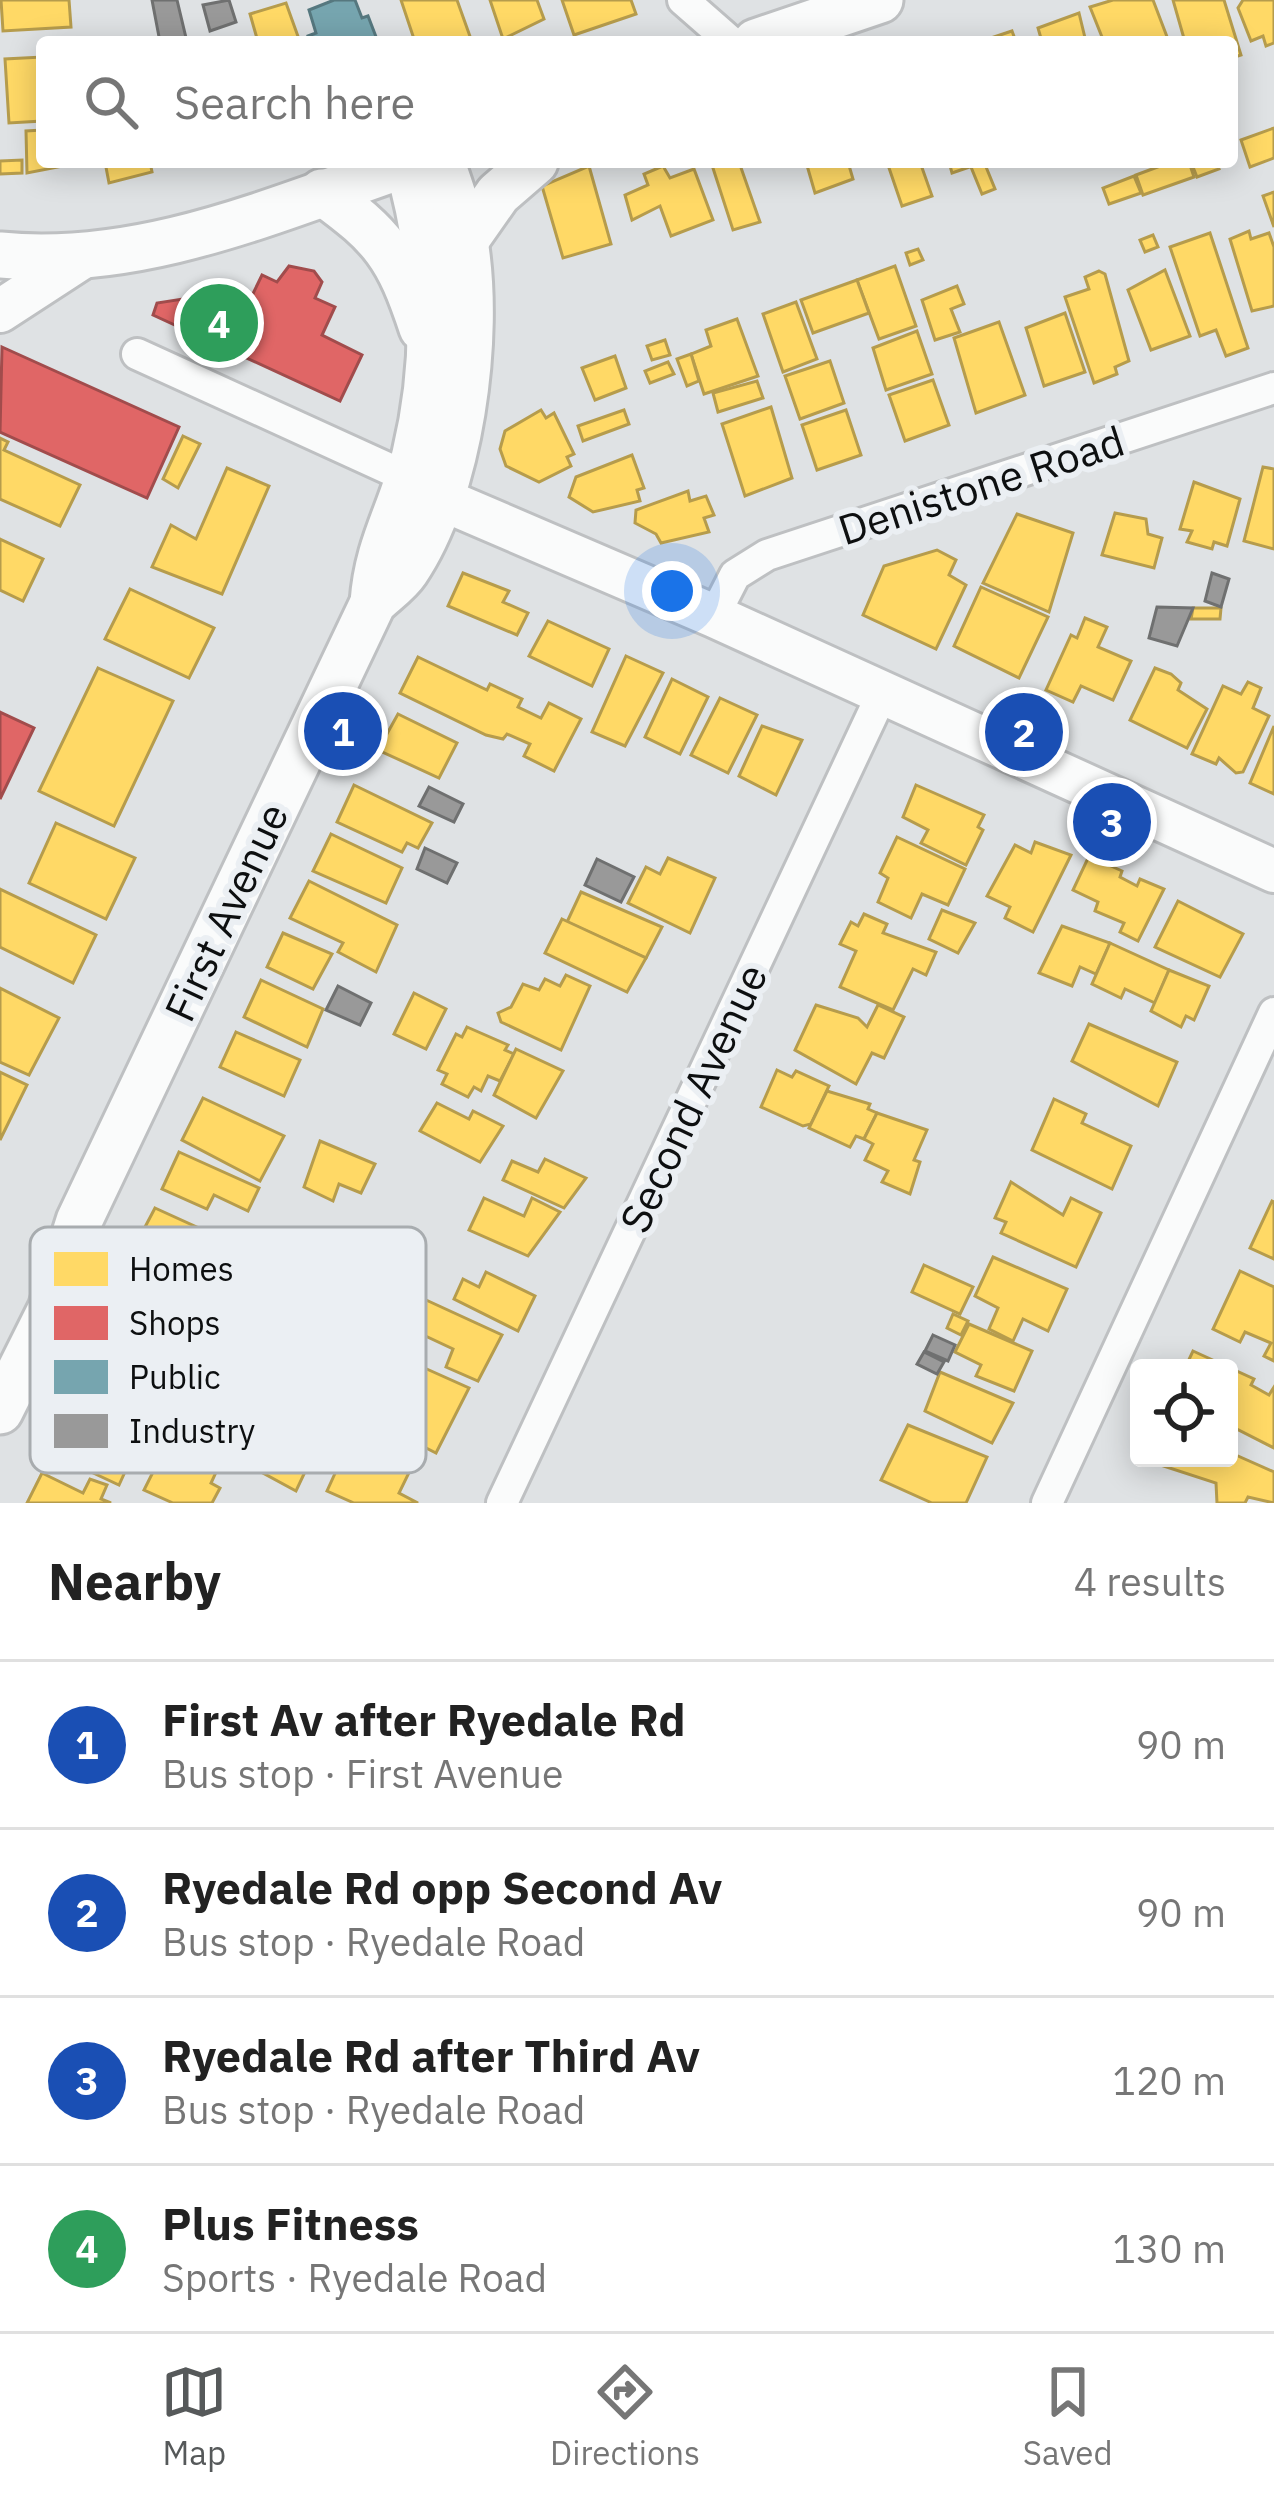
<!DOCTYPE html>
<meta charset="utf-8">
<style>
body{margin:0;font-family:"IBM Plex Sans",sans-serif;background:#f6f6f6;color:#222}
.controls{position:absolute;right:36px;bottom:36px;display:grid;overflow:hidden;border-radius:12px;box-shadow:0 6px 30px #0003}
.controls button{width:108px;height:108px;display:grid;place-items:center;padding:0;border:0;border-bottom:3px solid #e0e0e0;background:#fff;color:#222;font:60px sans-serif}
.you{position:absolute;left:672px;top:591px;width:42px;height:42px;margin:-30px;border:9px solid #fff;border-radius:50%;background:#1a73e8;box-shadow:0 0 0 18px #1a73e833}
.badge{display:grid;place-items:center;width:78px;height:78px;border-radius:50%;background:#56595a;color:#fff;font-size:39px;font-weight:700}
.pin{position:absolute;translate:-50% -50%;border:6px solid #fff;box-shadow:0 3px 12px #0006}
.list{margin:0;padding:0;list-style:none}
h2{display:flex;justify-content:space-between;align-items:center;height:156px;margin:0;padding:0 48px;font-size:51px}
h2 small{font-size:39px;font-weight:400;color:#767676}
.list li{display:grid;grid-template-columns:78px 1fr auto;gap:36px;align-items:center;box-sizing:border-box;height:168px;padding:0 48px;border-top:3px solid #e0e0e0}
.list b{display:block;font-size:45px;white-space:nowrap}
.list p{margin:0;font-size:39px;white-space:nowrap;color:#767676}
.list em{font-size:39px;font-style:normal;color:#767676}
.icon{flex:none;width:66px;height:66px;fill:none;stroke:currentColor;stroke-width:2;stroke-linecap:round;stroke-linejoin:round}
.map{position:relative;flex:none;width:1274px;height:1503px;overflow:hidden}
.search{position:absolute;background:#fff;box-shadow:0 6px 30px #0003;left:36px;right:36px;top:36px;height:132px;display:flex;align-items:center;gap:30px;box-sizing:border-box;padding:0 42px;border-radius:12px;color:#767676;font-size:45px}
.sheet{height:828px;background:#fff}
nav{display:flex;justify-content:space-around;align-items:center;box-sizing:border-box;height:168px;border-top:3px solid #e0e0e0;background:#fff;font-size:33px;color:#767676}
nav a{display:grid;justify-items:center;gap:6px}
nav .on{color:#56595a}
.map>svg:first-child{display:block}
.homes{fill:#ffd966;stroke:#b69c4c;stroke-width:3}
.shops{fill:#e06666;stroke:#a14c4c;stroke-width:3}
.public{fill:#76a5af;stroke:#56787f;stroke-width:3}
.industry{fill:#999;stroke:#6f7070;stroke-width:3}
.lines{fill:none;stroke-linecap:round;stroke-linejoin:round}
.street-casing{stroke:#bec0c2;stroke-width:36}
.secondary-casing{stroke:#bec0c2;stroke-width:48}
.primary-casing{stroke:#bec0c2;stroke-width:51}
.street{stroke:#fafbfb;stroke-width:30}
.secondary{stroke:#fafbfb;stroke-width:42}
.primary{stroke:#fafbfb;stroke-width:45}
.labels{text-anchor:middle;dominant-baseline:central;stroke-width:12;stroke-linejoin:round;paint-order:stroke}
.street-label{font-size:42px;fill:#0d0f10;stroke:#ebeff3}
.key{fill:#ebeff3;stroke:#a8acaf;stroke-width:3}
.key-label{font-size:33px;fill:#0d0f10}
</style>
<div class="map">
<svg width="1274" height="1503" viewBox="0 0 1274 1503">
<rect width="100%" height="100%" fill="#dfe2e4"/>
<!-- homes -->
<g class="homes">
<path d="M1,0H69L71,27L3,31Z"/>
<path d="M401,0H457L472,42H415Z"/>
<path d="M490,0H537L544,19L503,39Z"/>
<path d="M562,0H631L636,14L574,35Z"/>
<path d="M1113,0H1153L1169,42H1104L1090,7Z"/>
<path d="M1173,0H1224L1241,55L1232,58V42H1185Z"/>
<path d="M1243,0H1274V43L1266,46L1263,36L1251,41L1238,8Z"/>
<path d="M286,3L300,42H258L250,14Z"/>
<path d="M1079,13L1086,42H1042L1038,28Z"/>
<path d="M1012,31L1016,42H979Z"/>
<path d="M42,57V121L9,123L5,59Z"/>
<path d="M1274,128V158L1250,167L1241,140Z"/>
<path d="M42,130V162L78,163L27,173L26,131Z"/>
<path d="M22,160V173L0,174V161Z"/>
<path d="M105,162H150L152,172L109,183Z"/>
<path d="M711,162H739L760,222L733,230Z"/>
<path d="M806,162H848L853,179L815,193Z"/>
<path d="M887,162H920L932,196L902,206Z"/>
<path d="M949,162H984L952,173Z"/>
<path d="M984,162L995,189L982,194L971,167Z"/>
<path d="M1171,162H1189L1194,177L1143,195L1136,175Z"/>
<path d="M1191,162H1216L1219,169L1197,177Z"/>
<path d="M589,166L611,244L563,258L542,186Z"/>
<path d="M663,166L670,178L694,169L713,220L671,236L660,206L632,220L625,195L648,185L644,174Z"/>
<path d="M1134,176L1141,193L1109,204L1103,188Z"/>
<path d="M1274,192V227L1263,196Z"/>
<path d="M1249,231L1251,239L1269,233L1274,247V306L1252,311L1230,239Z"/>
<path d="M1210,233L1248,348L1226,356L1216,330L1200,336L1170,247Z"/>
<path d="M1153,235L1158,247L1145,252L1140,240Z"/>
<path d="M918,249L923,260L910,265L906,253Z"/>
<path d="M895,266L916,326L879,339L857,280Z"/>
<path d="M1165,270L1190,336L1151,350L1128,290Z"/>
<path d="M1099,271L1105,274L1129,361L1115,367L1117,374L1094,383L1065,297L1089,289L1085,277Z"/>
<path d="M857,280L869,313L813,333L801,300Z"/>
<path d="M957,286L964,304L951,309L960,332L935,340L922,300Z"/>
<path d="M796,302L817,359L783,372L763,314Z"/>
<path d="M1065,313L1085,372L1044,386L1026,328Z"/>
<path d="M737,319L758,376L704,394L691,354L711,346L706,330Z"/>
<path d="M999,322L1025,395L976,413L954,338Z"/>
<path d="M917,331L932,374L886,390L873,348Z"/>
<path d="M665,340L670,355L652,360L647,346Z"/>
<path d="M691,354L699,381L687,386L677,359Z"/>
<path d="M615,356L626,388L595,400L582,368Z"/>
<path d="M830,361L844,403L800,419L785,376Z"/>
<path d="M668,362L674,374L650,383L645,371Z"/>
<path d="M933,380L949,425L905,441L889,395Z"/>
<path d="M757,381L763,398L718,412L713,393Z"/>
<path d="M771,407L792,478L745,496L722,424Z"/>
<path d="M541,410L546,418L554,413L574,454L567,457L571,466L539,482L506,466L500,449L505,431Z"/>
<path d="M624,410L629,424L583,441L578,426Z"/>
<path d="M846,410L861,455L817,470L802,425Z"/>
<path d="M183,436L200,444L178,488L163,479Z"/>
<path d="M0,438L8,442L4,450L80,485L60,526L0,499Z"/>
<path d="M632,455L644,488L637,490L640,501L593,512L569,497L576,477Z"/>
<path d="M1263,467L1274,469V549L1244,541Z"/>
<path d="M227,468L269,486L222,594L152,567L171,525L196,539Z"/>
<path d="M1194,482L1240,499L1227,546L1214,542L1212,549L1187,542L1192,531L1180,529Z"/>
<path d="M688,491L690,501L706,496L714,515L704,518L709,532L661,543L656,534L635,523L636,510Z"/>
<path d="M1115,513L1146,519L1148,534L1162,538L1154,568L1102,555Z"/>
<path d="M1017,514L1073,533L1049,612L983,583Z"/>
<path d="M0,539L43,559L23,601L0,590Z"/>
<path d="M937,550L956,560L949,575L966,585L936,649L863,615L884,566Z"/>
<path d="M463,573L509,591L503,602L528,613L517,635L448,606Z"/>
<path d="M981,587L1048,617L1019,678L954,646Z"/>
<path d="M130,589L214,628L189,678L105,639Z"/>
<path d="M1193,608H1221L1220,619H1191Z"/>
<path d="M1085,618L1107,627L1098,647L1131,661L1113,700L1081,686L1073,702L1046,690L1071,635L1077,638Z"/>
<path d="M548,621L609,649L592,686L529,656Z"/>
<path d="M626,656L663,673L625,746L592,732Z"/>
<path d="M418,657L487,690L490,684L522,699L518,707L541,718L549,703L581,719L554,771L524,756L530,744L507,734L503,739L486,735L400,693Z"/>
<path d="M98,668L173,701L114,826L39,791Z"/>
<path d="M1155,668L1171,674L1181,683L1178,690L1207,709L1187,748L1130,720Z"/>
<path d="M672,679L708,697L680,754L645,737Z"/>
<path d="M1248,682L1261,688L1253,708L1269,716L1243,772L1236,773L1219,758L1216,764L1192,754L1223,686L1241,694Z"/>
<path d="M720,698L757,715L728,773L691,755Z"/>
<path d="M398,714L457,743L439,778L378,750Z"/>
<path d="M762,726L802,740L776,795L739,776Z"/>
<path d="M1274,726V794L1250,783Z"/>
<path d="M354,785L432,823L418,848L407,843L402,852L337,822Z"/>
<path d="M916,785L984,815L978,827L983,830L966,865L921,843L928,830L903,817Z"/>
<path d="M56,823L135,858L106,919L29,883Z"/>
<path d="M331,834L402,868L386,903L313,871Z"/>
<path d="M897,837L965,869L948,905L922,894L911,918L878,902L888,878L880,873Z"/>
<path d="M1035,842L1071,855L1033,932L1005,918L1010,907L987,896L1015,845L1031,853Z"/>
<path d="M1089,856L1122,871L1120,877L1137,886L1140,879L1164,889L1138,941L1120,932L1124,923L1095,911L1098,902L1073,890Z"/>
<path d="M668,858L715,878L690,933L628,903L646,867L660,874Z"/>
<path d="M309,881L397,925L376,972L338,952L343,943L290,918Z"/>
<path d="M0,889L96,935L73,983L0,947Z"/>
<path d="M581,892L662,927L646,958L567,922Z"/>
<path d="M1178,901L1243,934L1220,977L1155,947Z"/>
<path d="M942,910L975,923L958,953L929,939Z"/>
<path d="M864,914L887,924L883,933L936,952L926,975L913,969L893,1010L840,987L856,951L840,944L851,922L858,926Z"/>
<path d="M562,919L646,958L627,992L545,953Z"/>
<path d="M1062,926L1110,943L1096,974L1080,967L1072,986L1039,973Z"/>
<path d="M283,933L332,954L313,989L267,967Z"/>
<path d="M1110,943L1169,970L1155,1003L1125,989L1121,998L1092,984Z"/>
<path d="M1169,970L1209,986L1194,1020L1186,1016L1181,1027L1151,1011Z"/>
<path d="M566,975L590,986L561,1050L501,1022L498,1013L511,1007L523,984L539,990L545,979L560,986Z"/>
<path d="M261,980L323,1009L307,1047L244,1017Z"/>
<path d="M0,988L59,1018L29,1075L0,1062Z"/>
<path d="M414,993L446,1009L426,1049L394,1034Z"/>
<path d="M816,1005L858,1018L867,1027L878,1005L904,1017L884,1058L872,1053L856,1084L795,1050Z"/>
<path d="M1089,1024L1177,1062L1158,1106L1072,1061Z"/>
<path d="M467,1027L508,1045L505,1050L514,1054L500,1081L488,1076L481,1091L474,1087L468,1097L442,1084L447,1074L438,1070L456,1034L462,1037Z"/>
<path d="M236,1032L300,1060L284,1096L220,1067Z"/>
<path d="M516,1049L563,1071L536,1118L494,1095Z"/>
<path d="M777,1070L792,1077L796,1071L829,1086L811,1124L803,1126L761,1107Z"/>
<path d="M0,1072L27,1085L0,1140Z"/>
<path d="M827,1091L870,1104L868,1109L877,1113L864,1139L856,1136L850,1147L809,1128Z"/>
<path d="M203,1098L284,1136L260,1181L182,1140Z"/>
<path d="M1054,1099L1086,1114L1082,1123L1131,1146L1112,1189L1032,1150Z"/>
<path d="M437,1103L469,1119L473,1111L503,1126L480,1162L420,1131Z"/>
<path d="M877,1113L927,1130L914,1160L920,1162L910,1194L882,1182L888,1171L865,1160L873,1144L864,1139Z"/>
<path d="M320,1141L375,1164L361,1193L339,1184L333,1201L304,1187Z"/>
<path d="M179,1152L259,1188L248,1211L214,1195L207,1209L162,1189Z"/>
<path d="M545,1159L586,1178L564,1208L503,1180L512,1161L538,1172Z"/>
<path d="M1011,1182L1063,1215L1071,1198L1101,1213L1076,1267L1001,1233L1006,1222L995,1218Z"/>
<path d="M484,1198L524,1216L532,1198L560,1212L528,1256L469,1230Z"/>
<path d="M1272,1201L1274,1202V1259L1250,1248Z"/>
<path d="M155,1208L214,1235L190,1271L183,1265L179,1273L134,1248Z"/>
<path d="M993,1257L1067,1289L1048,1331L1023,1319L1013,1341L989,1329L998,1308L975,1296Z"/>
<path d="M924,1265L973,1287L960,1314L912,1292Z"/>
<path d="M1240,1271L1274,1287V1361L1264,1356L1271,1343L1245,1332L1240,1342L1213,1329Z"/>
<path d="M486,1272L535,1296L518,1331L454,1299L463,1279L479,1287Z"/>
<path d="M413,1294L502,1335L478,1381L446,1367L453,1349L400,1324Z"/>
<path d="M953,1314L968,1321L961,1335L947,1328Z"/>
<path d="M969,1324L1032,1351L1014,1391L976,1376L981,1365L955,1352Z"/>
<path d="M1193,1351L1254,1379L1251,1385L1269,1395L1274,1387V1448L1229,1425V1368H1185Z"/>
<path d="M420,1366L469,1388L436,1453L383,1426L393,1405L399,1409Z"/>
<path d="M940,1372L1013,1403L992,1443L925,1411Z"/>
<path d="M299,1394L334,1412L318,1445L349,1461L361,1436L375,1443L380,1432L420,1450L399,1493L418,1503H354L327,1491L337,1469L312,1457L296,1491L263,1473Z"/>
<path d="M74,1406L97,1417L90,1430L100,1435L105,1426L139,1441L119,1485L44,1450Z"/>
<path d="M908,1425L987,1457L966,1503H932L881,1480Z"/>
<path d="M191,1439L224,1455L211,1483L220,1488L212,1503H173L144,1490L159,1460L177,1469Z"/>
<path d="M1229,1452L1274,1472V1503L1248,1497L1245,1503H1217L1216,1483L1139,1458H1229Z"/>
<path d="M42,1473L83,1493L90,1479L107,1485L101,1499L111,1503H27Z"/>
</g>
<!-- shops -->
<g class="shops">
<path d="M289,266L314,271L322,282L315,298L335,307L322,335L362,355L340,401L153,315L157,303L209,295L212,287L248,304L262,275L277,282Z"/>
<path d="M2,347L179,427L147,498L0,432Z"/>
<path d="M0,712L34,728L0,799Z"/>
</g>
<!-- public -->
<path class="public" d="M334,0H355L362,18L368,16L378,42H310L308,36L316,33L309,10Z"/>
<!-- industry -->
<g class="industry">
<path d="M152,0H177L187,42H160Z"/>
<path d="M229,0L236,22L210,31L203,5Z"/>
<path d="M1212,573L1229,579L1221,607L1205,601Z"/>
<path d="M1157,607L1193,608L1177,646L1149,638Z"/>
<path d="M429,787L463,804L454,822L419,806Z"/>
<path d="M425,848L457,863L447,883L417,869Z"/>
<path d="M597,859L634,877L621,902L585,885Z"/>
<path d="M338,986L371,1003L360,1025L326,1010Z"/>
<path d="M933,1335L955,1345L948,1361L925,1351Z"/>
<path d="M924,1352L944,1362L937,1374L917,1364Z"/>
</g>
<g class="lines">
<!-- street casing -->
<g class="street-casing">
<g id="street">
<path d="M683,0L731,42"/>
<path d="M137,354L409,478"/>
<path d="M714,616L735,575L767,555L1274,388"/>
<path d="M502,1503L883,692"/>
<path d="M1047,1503L1274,1013"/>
</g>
</g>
<!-- secondary casing -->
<g class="secondary-casing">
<g id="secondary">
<path d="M0,311L83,257"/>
<path d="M439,498L714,616L1274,871"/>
</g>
</g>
<!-- primary casing -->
<g class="primary-casing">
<g id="primary">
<path d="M756,42L880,0"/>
<path d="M322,192C384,237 398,255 422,328"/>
<path d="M465,241L498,194L535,162"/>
<path d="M0,255C145,269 279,207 413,162"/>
<path d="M373,603C377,543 402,510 415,454C438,358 435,258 407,164"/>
<path d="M0,1411L51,1309L79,1221L373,603C383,593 398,583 406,571C461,490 481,337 465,241C461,215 450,188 442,162"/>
</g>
</g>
<!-- street -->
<use href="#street" class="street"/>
<!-- secondary -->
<use href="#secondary" class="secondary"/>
<!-- primary -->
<use href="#primary" class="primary"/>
</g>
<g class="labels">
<!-- street labels -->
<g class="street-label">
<text transform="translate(981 485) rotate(-18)">Denistone Road</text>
<text transform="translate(226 912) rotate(-65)">First Avenue</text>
<text transform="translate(693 1098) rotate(-65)">Second Avenue</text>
</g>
</g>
<!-- legend -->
<rect x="30" y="1227" width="396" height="246" rx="18" class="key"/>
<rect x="54" y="1252" width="54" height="34" fill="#ffd966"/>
<rect x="54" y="1306" width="54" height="34" fill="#e06666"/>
<rect x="54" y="1360" width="54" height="34" fill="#76a5af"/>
<rect x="54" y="1414" width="54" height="34" fill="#999"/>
<g class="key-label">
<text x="129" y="1281">Homes</text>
<text x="129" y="1335">Shops</text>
<text x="129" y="1389">Public</text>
<text x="129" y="1443">Industry</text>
</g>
</svg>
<div class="controls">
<button><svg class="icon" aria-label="locate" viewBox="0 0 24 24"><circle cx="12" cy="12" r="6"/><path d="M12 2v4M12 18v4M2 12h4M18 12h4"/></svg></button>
</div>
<div class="you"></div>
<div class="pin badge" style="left:343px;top:731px;background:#1a4fb4">1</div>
<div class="pin badge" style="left:1024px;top:732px;background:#1a4fb4">2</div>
<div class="pin badge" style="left:1112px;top:822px;background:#1a4fb4">3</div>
<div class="pin badge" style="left:219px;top:323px;background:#2e9e5b">4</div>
<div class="search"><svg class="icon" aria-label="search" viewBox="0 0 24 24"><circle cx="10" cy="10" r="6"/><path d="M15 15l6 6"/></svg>Search here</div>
</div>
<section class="sheet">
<h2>Nearby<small>4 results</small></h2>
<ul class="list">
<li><span class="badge" style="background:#1a4fb4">1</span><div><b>First Av after Ryedale Rd</b><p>Bus stop · First Avenue</p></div><em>90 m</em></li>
<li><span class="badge" style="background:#1a4fb4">2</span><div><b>Ryedale Rd opp Second Av</b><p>Bus stop · Ryedale Road</p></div><em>90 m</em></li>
<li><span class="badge" style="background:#1a4fb4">3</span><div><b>Ryedale Rd after Third Av</b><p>Bus stop · Ryedale Road</p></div><em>120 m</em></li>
<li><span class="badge" style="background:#2e9e5b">4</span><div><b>Plus Fitness</b><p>Sports · Ryedale Road</p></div><em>130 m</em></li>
</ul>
</section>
<nav>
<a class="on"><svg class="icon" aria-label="map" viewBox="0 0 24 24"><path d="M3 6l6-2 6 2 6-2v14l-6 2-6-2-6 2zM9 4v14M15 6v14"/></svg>Map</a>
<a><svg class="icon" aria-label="directions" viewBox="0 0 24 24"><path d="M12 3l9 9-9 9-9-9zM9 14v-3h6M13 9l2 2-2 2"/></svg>Directions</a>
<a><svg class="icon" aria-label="saved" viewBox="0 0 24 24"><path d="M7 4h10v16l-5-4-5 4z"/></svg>Saved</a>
</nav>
